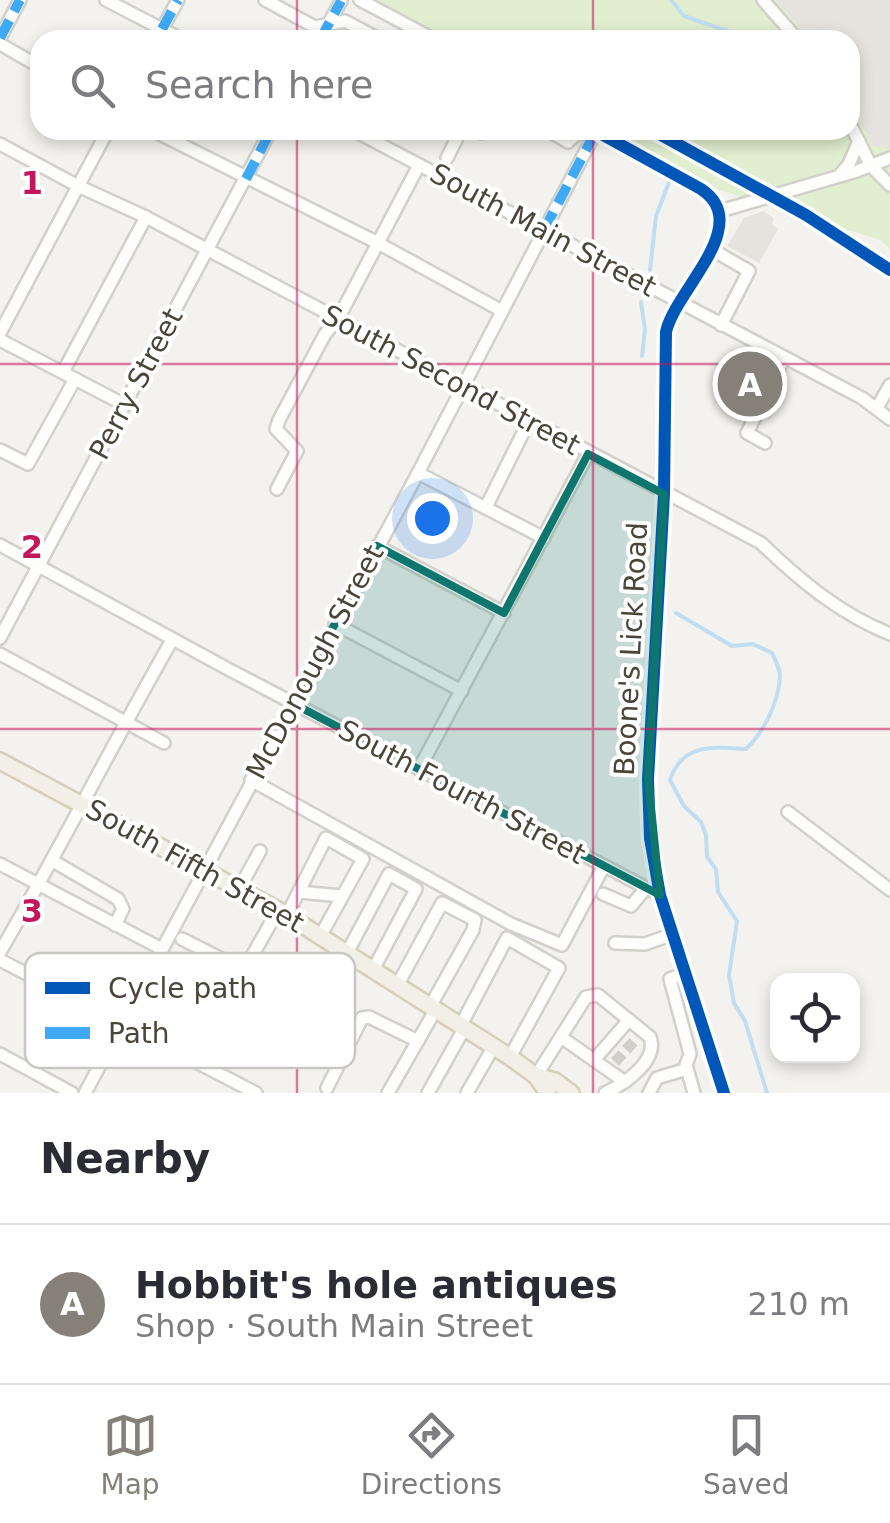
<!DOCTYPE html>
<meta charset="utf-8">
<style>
body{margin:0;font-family:"DejaVu Sans",sans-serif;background:#f7f7f7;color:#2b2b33}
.controls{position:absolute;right:30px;bottom:30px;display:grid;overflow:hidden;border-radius:20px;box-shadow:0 5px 15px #0003}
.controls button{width:90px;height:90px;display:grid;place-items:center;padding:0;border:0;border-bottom:2px solid #e1e1e2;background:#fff;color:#2b2b33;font:50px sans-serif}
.you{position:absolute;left:432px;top:518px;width:35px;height:35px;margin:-25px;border:8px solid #fff;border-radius:50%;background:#1a73e8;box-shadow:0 0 0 15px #1a73e833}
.badge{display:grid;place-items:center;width:65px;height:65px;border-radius:50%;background:#868178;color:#fff;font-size:32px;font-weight:700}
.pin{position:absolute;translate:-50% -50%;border:5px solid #fff;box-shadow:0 2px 10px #0006}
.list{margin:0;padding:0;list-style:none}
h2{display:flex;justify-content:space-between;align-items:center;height:130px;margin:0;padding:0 40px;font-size:42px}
h2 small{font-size:32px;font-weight:400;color:#7c7c81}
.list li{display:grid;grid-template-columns:65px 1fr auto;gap:30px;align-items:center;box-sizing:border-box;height:160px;padding:0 40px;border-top:2px solid #e1e1e2}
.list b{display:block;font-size:38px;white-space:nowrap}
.list p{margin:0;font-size:32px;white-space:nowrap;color:#7c7c81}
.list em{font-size:32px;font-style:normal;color:#7c7c81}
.icon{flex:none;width:55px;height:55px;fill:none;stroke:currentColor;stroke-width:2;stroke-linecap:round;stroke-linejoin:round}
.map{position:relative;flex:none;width:890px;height:1093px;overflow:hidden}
.search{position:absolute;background:#fff;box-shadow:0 5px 15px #0003;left:30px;right:30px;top:30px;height:110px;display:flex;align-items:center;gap:25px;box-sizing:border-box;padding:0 35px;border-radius:30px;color:#7c7c81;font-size:38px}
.sheet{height:290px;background:#fff}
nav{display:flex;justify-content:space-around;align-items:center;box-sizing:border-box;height:140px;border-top:2px solid #e1e1e2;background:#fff;font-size:28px;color:#7c7c81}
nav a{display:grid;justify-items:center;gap:5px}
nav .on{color:#868178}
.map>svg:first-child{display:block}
.green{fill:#e1eecf}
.parking{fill:#e6e3df}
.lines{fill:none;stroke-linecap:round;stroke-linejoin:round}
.stream{stroke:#c0ddf1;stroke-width:4}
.minor-tunnel{stroke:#d2cfca;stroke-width:11;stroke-dasharray:11 5.5;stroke-linecap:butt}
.minor-casing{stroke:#d2d0cb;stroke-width:16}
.major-casing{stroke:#d6cebb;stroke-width:20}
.minor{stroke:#fdfdfc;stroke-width:11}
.major{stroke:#f2efe6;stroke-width:15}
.quiet{stroke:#3fa9f5;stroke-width:10;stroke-dasharray:20 10;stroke-linecap:butt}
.cycleway-casing{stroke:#fff;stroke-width:19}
.cycleway{stroke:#0057b8;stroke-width:12}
.marked{fill:#0f766e;fill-opacity:0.2;stroke:#0f766e;stroke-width:8;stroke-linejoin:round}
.grid{fill:none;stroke:#c2185b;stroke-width:2.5;stroke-opacity:0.55}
.labels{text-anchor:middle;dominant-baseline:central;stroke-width:8;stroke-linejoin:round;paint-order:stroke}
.street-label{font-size:28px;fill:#4b4439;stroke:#fff}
.key{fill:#fff;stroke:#c9c7c4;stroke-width:2.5}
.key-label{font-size:28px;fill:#4b4439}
.grid-label{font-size:32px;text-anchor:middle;font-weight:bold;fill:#c2185b;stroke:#fff;stroke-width:8;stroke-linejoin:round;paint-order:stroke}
</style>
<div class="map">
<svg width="890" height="1093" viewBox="0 0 890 1093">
<rect width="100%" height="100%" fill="#f4f2ee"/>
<!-- green -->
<path class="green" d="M376,0H890V249L880,240L717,189L611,130H850V40H448Z"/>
<!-- parking -->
<g class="parking">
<path d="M777,0H890V149L872,145L850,102V40H810Z"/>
<path d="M763,211L774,218L772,224L778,229L759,263L727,246L744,218Z"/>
</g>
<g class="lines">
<!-- stream -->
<g class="stream">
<path d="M671,0L684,16L730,32L733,40"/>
<path d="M650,270L656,216L671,177"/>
<path d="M641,302L645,330L642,356"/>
<path d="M676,613L732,646L753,644L772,653C775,659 780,669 780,676C779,701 764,732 746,749C713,747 682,743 670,780L684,806L701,822L706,835L707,857L716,869L718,892L737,921L729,975L734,1003L745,1021L767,1093"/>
</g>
<!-- minor-tunnel -->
<path class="minor-tunnel" d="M615,1062L636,1039"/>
<!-- minor casing -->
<g class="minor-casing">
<g id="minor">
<path d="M106,0L183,40"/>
<path d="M265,0L315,27L345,21L381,40"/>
<path d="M360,0L435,40"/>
<path d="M763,0L798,40"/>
<path d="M0,38L20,0"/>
<path d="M156,40L178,0"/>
<path d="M320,40L341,1"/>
<path d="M0,44L40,67"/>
<path d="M850,124L871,166L890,185"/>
<path d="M152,130L378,243L502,311"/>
<path d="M353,130L862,398L890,419"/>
<path d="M476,130L481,133L490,130"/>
<path d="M529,130L551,132L568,142L581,130"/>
<path d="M594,130L701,189C755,225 675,290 666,332L664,494L648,779L650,838L660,895L724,1093"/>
<path d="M0,144L78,186L146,217L761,543C799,580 840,614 890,634"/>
<path d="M447,158L461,130"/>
<path d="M839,176L849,164L859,141"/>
<path d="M720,211L857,171L890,158"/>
<path d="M711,249L749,271L721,325"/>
<path d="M0,333L108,130"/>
<path d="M0,340L125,405"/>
<path d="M63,372L146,217"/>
<path d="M877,408L890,385"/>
<path d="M765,443L747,433L784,358"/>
<path d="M0,450L28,464L75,379"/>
<path d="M418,473L544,538"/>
<path d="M277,489L297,451L276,429L279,420L325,334L338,319L419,165"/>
<path d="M486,507L529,421"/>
<path d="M0,545L228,669L660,895"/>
<path d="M377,546L504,613"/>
<path d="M335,624L462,691"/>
<path d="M0,638L271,130"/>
<path d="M0,654L164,743"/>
<path d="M419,769L588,454"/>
<path d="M251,780L511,924L562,945L604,866"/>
<path d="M788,812L890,890"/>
<path d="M53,861L118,899L123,909L115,925"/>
<path d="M0,864L162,949"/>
<path d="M239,889L260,851"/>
<path d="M299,892L342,896"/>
<path d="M603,894L631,906L646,888"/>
<path d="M287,915L326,838L363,859L321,935"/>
<path d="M182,939L269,983"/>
<path d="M615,943L645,944L673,934"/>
<path d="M348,951L389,874L416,889L374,968"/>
<path d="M0,952C60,849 113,743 172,640"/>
<path d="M0,960L256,1093"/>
<path d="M685,973L670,979L690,1054L686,1065L694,1093"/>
<path d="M398,984L442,903L475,920L473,930L431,1005"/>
<path d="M461,1025L507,938L559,968L510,1057"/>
<path d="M561,1037L625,1082"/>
<path d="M0,1054L72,1093"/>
<path d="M594,1060L629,1020"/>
<path d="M193,1061L278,910"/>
<path d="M536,1076L586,997L598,995L650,1037C659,1061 624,1084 605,1093"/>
<path d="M327,1088L362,1018L369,1017L418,1041"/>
<path d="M85,1093L418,473L596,131"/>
<path d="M388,1093L436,1009"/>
<path d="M428,1093L465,1027"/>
<path d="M467,1093L494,1046"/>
<path d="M649,1093L657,1078L687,1069"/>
</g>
</g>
<!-- major casing -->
<g class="major-casing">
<g id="major">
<path d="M0,761L282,912L510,1057L536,1076L548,1093"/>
<path d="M536,1076L555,1081L571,1093"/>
</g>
</g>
<!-- minor -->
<use href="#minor" class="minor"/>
<!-- major -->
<use href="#major" class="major"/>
<!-- quiet -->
<g class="quiet">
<path d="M162,29L178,0"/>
<path d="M0,38L20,0"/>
<path d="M320,40L341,1"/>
<path d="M246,179L271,130"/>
<path d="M544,230L596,131"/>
</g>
<!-- cycleway casing -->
<g class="cycleway-casing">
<g id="cycleway">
<path d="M594,130L701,189C755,225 675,290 666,332L664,494L648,779L650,838L660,895L724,1093"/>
<path d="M652,130L806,215L890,270"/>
</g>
</g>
<!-- cycleway -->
<use href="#cycleway" class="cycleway"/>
</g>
<!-- marked area -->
<path class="marked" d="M588,454L664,494L648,779L660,895L292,703L377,546L504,613Z"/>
<!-- grid -->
<path class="grid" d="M297,0V40M593,0V40M297,130V1093M593,130V1093M0,364H890M0,729H890"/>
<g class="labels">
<!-- street labels -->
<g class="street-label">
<text transform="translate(543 230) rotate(28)">South Main Street</text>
<text transform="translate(451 380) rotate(28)">South Second Street</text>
<text transform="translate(136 384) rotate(-62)">Perry Street</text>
<text transform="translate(631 649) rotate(-87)">Boone's Lick Road</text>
<text transform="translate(315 662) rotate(-62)">McDonough Street</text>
<text transform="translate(462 792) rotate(28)">South Fourth Street</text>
<text transform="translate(195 866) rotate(29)">South Fifth Street</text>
</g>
</g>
<!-- legend -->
<rect x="25" y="953" width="330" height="115" rx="15" class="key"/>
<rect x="45" y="982" width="45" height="12" fill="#0057b8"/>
<rect x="45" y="1027" width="45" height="12" fill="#3fa9f5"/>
<g class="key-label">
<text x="108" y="998">Cycle path</text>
<text x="108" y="1043">Path</text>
</g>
<g class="grid-label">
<text x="32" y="194">1</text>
<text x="32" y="558">2</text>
<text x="32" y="922">3</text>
</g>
</svg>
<div class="controls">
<button><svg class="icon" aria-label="locate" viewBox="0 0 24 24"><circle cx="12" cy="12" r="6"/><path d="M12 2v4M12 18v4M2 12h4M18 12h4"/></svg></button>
</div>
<div class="you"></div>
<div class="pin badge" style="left:750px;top:384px">A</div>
<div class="search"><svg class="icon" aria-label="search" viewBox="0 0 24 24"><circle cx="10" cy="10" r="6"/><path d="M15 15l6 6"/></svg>Search here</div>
</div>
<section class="sheet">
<h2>Nearby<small></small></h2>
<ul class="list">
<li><span class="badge">A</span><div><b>Hobbit's hole antiques</b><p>Shop · South Main Street</p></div><em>210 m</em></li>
</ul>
</section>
<nav>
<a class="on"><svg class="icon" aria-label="map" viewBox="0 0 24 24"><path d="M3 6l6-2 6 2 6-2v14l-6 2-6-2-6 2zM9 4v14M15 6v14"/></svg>Map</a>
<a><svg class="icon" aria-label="directions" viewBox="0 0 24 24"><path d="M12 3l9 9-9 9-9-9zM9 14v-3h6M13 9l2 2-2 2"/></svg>Directions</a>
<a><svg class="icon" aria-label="saved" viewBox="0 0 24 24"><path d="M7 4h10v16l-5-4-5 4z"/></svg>Saved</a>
</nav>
